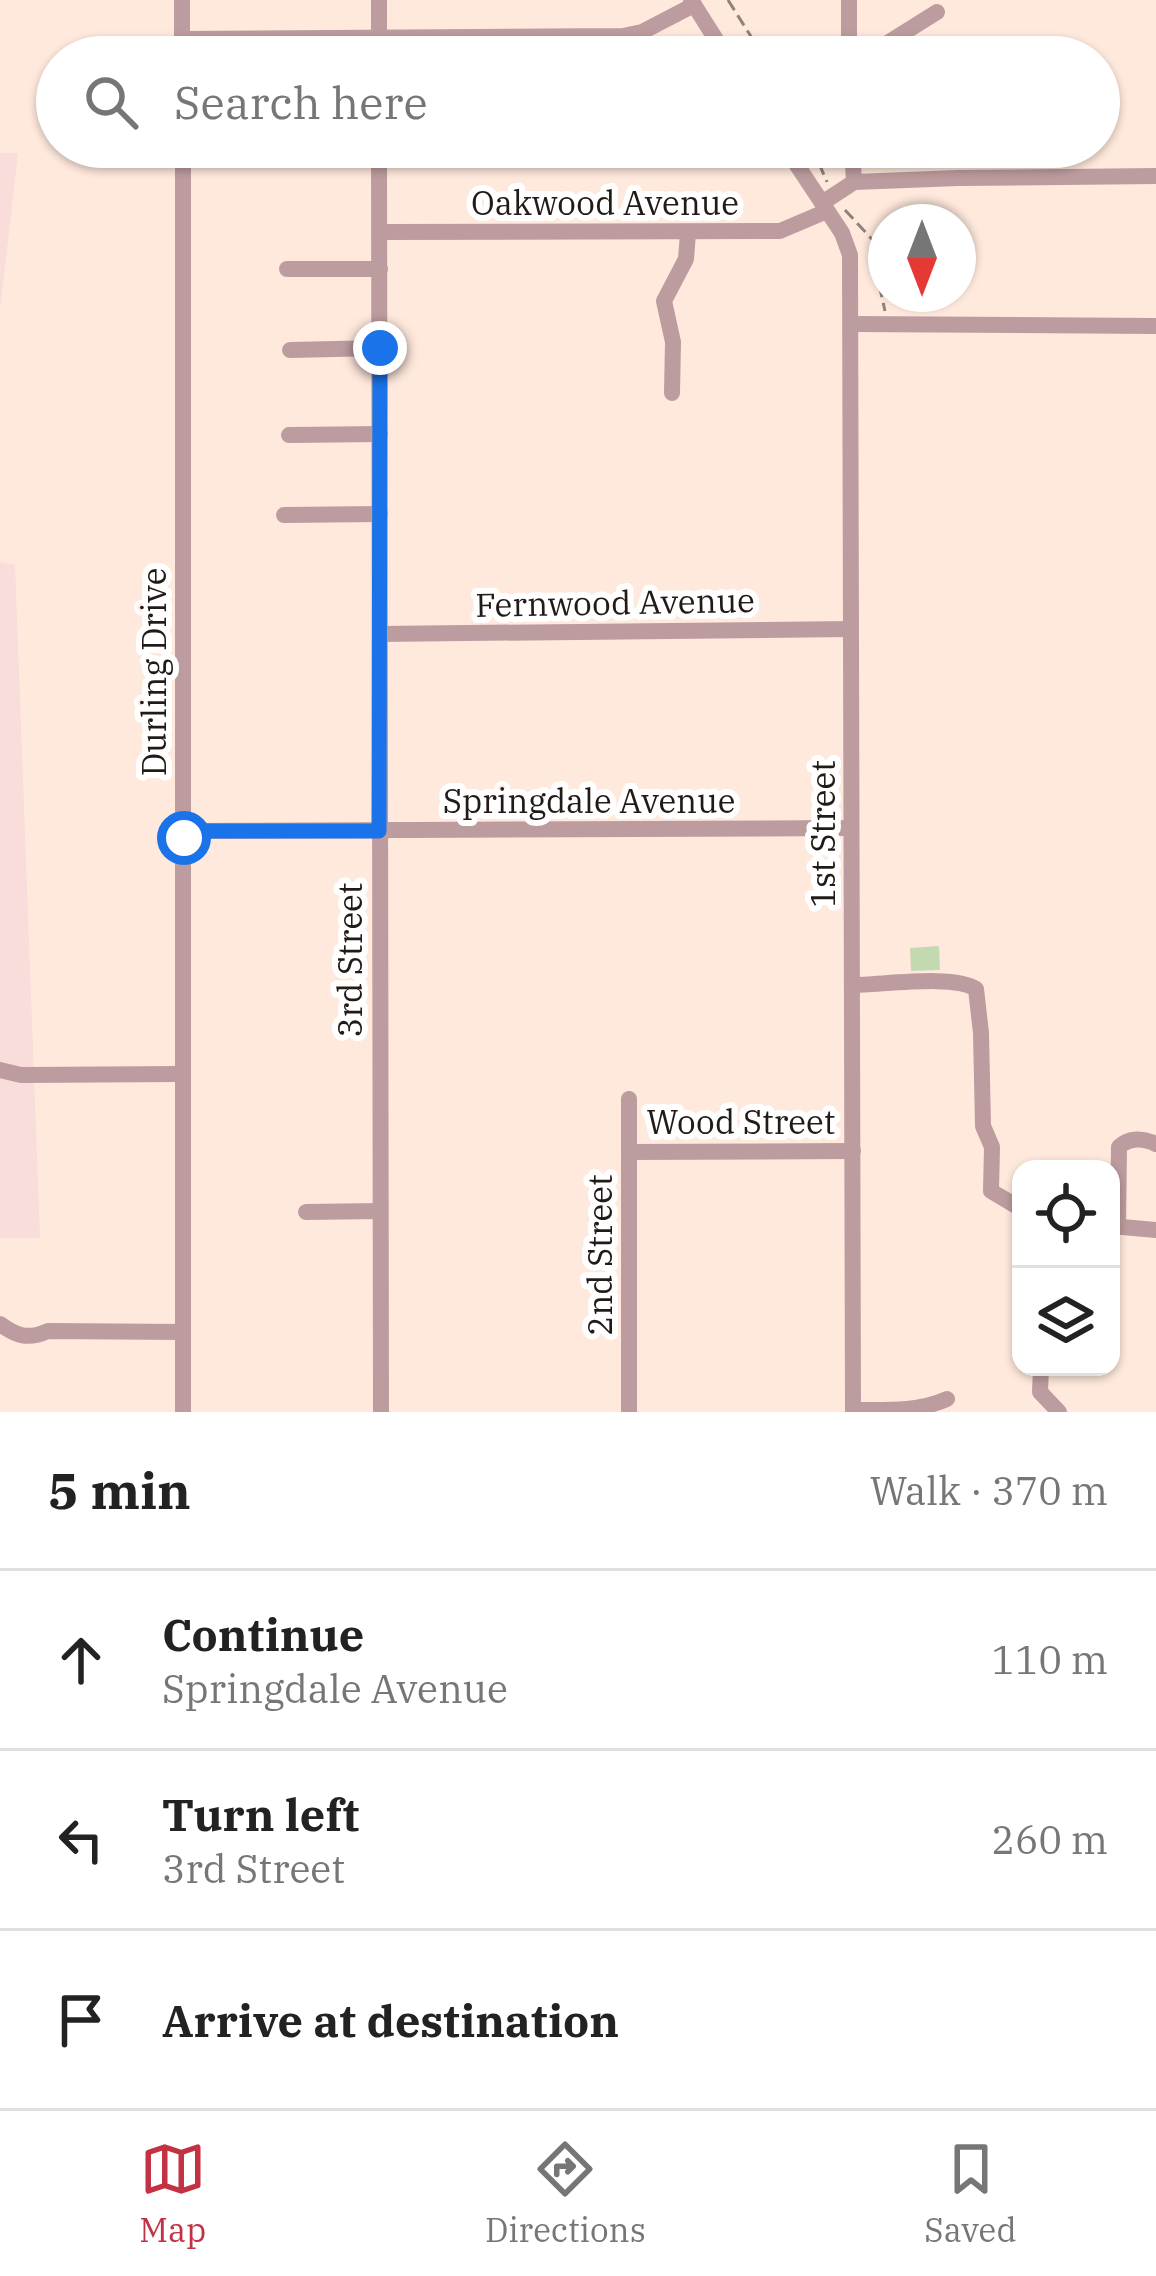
<!DOCTYPE html>
<meta charset="utf-8">
<style>
body{margin:0;font-family:"IBM Plex Serif",serif;background:#f6f6f6;color:#222}
.controls{position:absolute;right:36px;bottom:36px;display:grid;overflow:hidden;border-radius:24px;box-shadow:0 3px 9px #0004}
.controls button{width:108px;height:108px;display:grid;place-items:center;padding:0;border:0;border-bottom:3px solid #e0e0e0;background:#fff;color:#222;font:60px sans-serif}
.compass{position:absolute;left:868px;top:204px;width:108px;height:108px;border-radius:50%;background:#fff;box-shadow:0 3px 9px #0004;rotate:180deg}
.stop{position:absolute;width:36px;height:36px;margin:-27px;border:9px solid #1a73e8;border-radius:50%;background:#fff}
.stop.end{background:#1a73e8;border-color:#fff;box-shadow:0 3px 12px #0008}
.list{margin:0;padding:0;list-style:none}
h2{display:flex;justify-content:space-between;align-items:center;height:156px;margin:0;padding:0 48px;font-size:51px}
h2 small{font-size:39px;font-weight:400;color:#767676}
.list li{display:grid;grid-template-columns:78px 1fr auto;gap:36px;align-items:center;box-sizing:border-box;height:180px;padding:0 48px;border-top:3px solid #e0e0e0}
.list b{display:block;font-size:45px;white-space:nowrap}
.list p{margin:0;font-size:39px;white-space:nowrap;color:#767676}
.list em{font-size:39px;font-style:normal;color:#767676}
.icon{flex:none;width:66px;height:66px;fill:none;stroke:currentColor;stroke-width:2;stroke-linecap:round;stroke-linejoin:round}
.map{position:relative;flex:none;width:1156px;height:1412px;overflow:hidden}
.search{position:absolute;background:#fff;box-shadow:0 3px 9px #0004;left:36px;right:36px;top:36px;height:132px;display:flex;align-items:center;gap:30px;box-sizing:border-box;padding:0 42px;border-radius:66px;color:#767676;font-size:45px}
.sheet{height:696px;background:#fff}
nav{display:flex;justify-content:space-around;align-items:center;box-sizing:border-box;height:168px;border-top:3px solid #e0e0e0;background:#fff;font-size:33px;color:#767676}
nav a{display:grid;justify-items:center;gap:6px}
nav .on{color:#c23242}
.map>svg:first-child{display:block}
.education{fill:#f8dddb}
.green{fill:#c3dab0}
.lines{fill:none;stroke-linecap:round;stroke-linejoin:round}
.path{stroke:#908179;stroke-width:3;stroke-dasharray:12 6;stroke-linecap:butt}
.minor{stroke:#bd9c9f;stroke-width:16}
.route{stroke:#1a73e8;stroke-width:15}
.labels{text-anchor:middle;dominant-baseline:central;stroke-width:12;stroke-linejoin:round;paint-order:stroke}
.street-label{font-size:33px;fill:#221a16;stroke:#fff}
</style>
<div class="map">
<svg width="1156" height="1412" viewBox="0 0 1156 1412">
<rect width="100%" height="100%" fill="#ffe9dd"/>
<!-- education -->
<g class="education">
<path d="M0,153H18L0,310Z"/>
<path d="M0,562L15,565L40,1238H0Z"/>
</g>
<!-- green -->
<path class="green" d="M939,946L940,970L911,971L910,948Z"/>
<g class="lines">
<!-- path -->
<g class="path">
<path d="M728,0L764,57"/>
<path d="M812,147L827,182"/>
<path d="M845,210L882,250L879,284L885,311"/>
</g>
<!-- minor -->
<g class="minor">
<path d="M182,0V57"/>
<path d="M379,0V57"/>
<path d="M691,0L727,57"/>
<path d="M849,0V57"/>
<path d="M182,39L623,36L642,32L694,5"/>
<path d="M849,51L878,49L937,12"/>
<path d="M183,147V1412"/>
<path d="M379,147L381,1412"/>
<path d="M785,147L842,233L850,255L853,1412"/>
<path d="M852,147L854,182"/>
<path d="M822,203L854,182L958,178L1156,176"/>
<path d="M379,232L780,231L827,211"/>
<path d="M287,269H380"/>
<path d="M851,324L1156,326"/>
<path d="M290,350L380,348"/>
<path d="M672,393L673,342L664,301L686,259L688,233"/>
<path d="M289,435L380,434"/>
<path d="M284,515L380,514"/>
<path d="M380,634L851,629"/>
<path d="M184,831L851,828"/>
<path d="M852,985C882,985 955,974 976,989L981,1033L983,1126L992,1147L991,1191L1021,1209"/>
<path d="M0,1070L21,1075L182,1074"/>
<path d="M629,1099V1412"/>
<path d="M629,1152L853,1151"/>
<path d="M306,1212L380,1211"/>
<path d="M1111,1226L1156,1230"/>
<path d="M1118,1227L1119,1147C1129,1137 1144,1138 1156,1144"/>
<path d="M0,1324C16,1336 28,1340 48,1331L183,1332"/>
<path d="M1041,1367L1040,1392L1059,1412"/>
<path d="M853,1410C885,1410 918,1412 947,1399"/>
</g>
</g>
<g class="lines">
<!-- route -->
<path class="route" d="M184,838V831H379L380,348"/>
</g>
<g class="labels">
<!-- street labels -->
<g class="street-label">
<text x="605" y="202">Oakwood Avenue</text>
<text transform="translate(615 602) rotate(-1)">Fernwood Avenue</text>
<text transform="translate(153 672) rotate(-90)">Durling Drive</text>
<text x="589" y="800">Springdale Avenue</text>
<text transform="translate(822 834) rotate(-90)">1st Street</text>
<text transform="translate(349 960) rotate(-90)">3rd Street</text>
<text x="741" y="1121">Wood Street</text>
<text transform="translate(599 1255) rotate(-90)">2nd Street</text>
</g>
</g>
</svg>
<div class="controls">
<button><svg class="icon" aria-label="locate" viewBox="0 0 24 24"><circle cx="12" cy="12" r="6"/><path d="M12 2v4M12 18v4M2 12h4M18 12h4"/></svg></button>
<button><svg class="icon" aria-label="layers" viewBox="0 0 24 24"><path d="M12 4l9 5-9 5-9-5zM3 14l9 5 9-5"/></svg></button>
</div>
<svg class="compass" viewBox="-18 -18 36 36"><path d="M0-13l5 13h-10z" fill="#e53935"/><path d="M0 13l5-13h-10z" fill="#767676"/></svg>
<div class="stop" style="left:184px;top:838px"></div>
<div class="stop end" style="left:380px;top:348px"></div>
<div class="search"><svg class="icon" aria-label="search" viewBox="0 0 24 24"><circle cx="10" cy="10" r="6"/><path d="M15 15l6 6"/></svg>Search here</div>
</div>
<section class="sheet">
<h2>5 min<small>Walk · 370 m</small></h2>
<ul class="list">
<li><svg class="icon" aria-label="ahead" viewBox="0 0 24 24"><path d="M12 20V5M6 11l6-6 6 6"/></svg><div><b>Continue</b><p>Springdale Avenue</p></div><em>110 m</em></li>
<li><svg class="icon" aria-label="left" viewBox="0 0 24 24"><path d="M17 20v-9H6M10 6l-5 5 5 5"/></svg><div><b>Turn left</b><p>3rd Street</p></div><em>260 m</em></li>
<li><svg class="icon" aria-label="arrive" viewBox="0 0 24 24"><path d="M6 21V4h12l-3 4 3 4H6"/></svg><div><b>Arrive at destination</b></div></li>
</ul>
</section>
<nav>
<a class="on"><svg class="icon" aria-label="map" viewBox="0 0 24 24"><path d="M3 6l6-2 6 2 6-2v14l-6 2-6-2-6 2zM9 4v14M15 6v14"/></svg>Map</a>
<a><svg class="icon" aria-label="directions" viewBox="0 0 24 24"><path d="M12 3l9 9-9 9-9-9zM9 14v-3h6M13 9l2 2-2 2"/></svg>Directions</a>
<a><svg class="icon" aria-label="saved" viewBox="0 0 24 24"><path d="M7 4h10v16l-5-4-5 4z"/></svg>Saved</a>
</nav>
